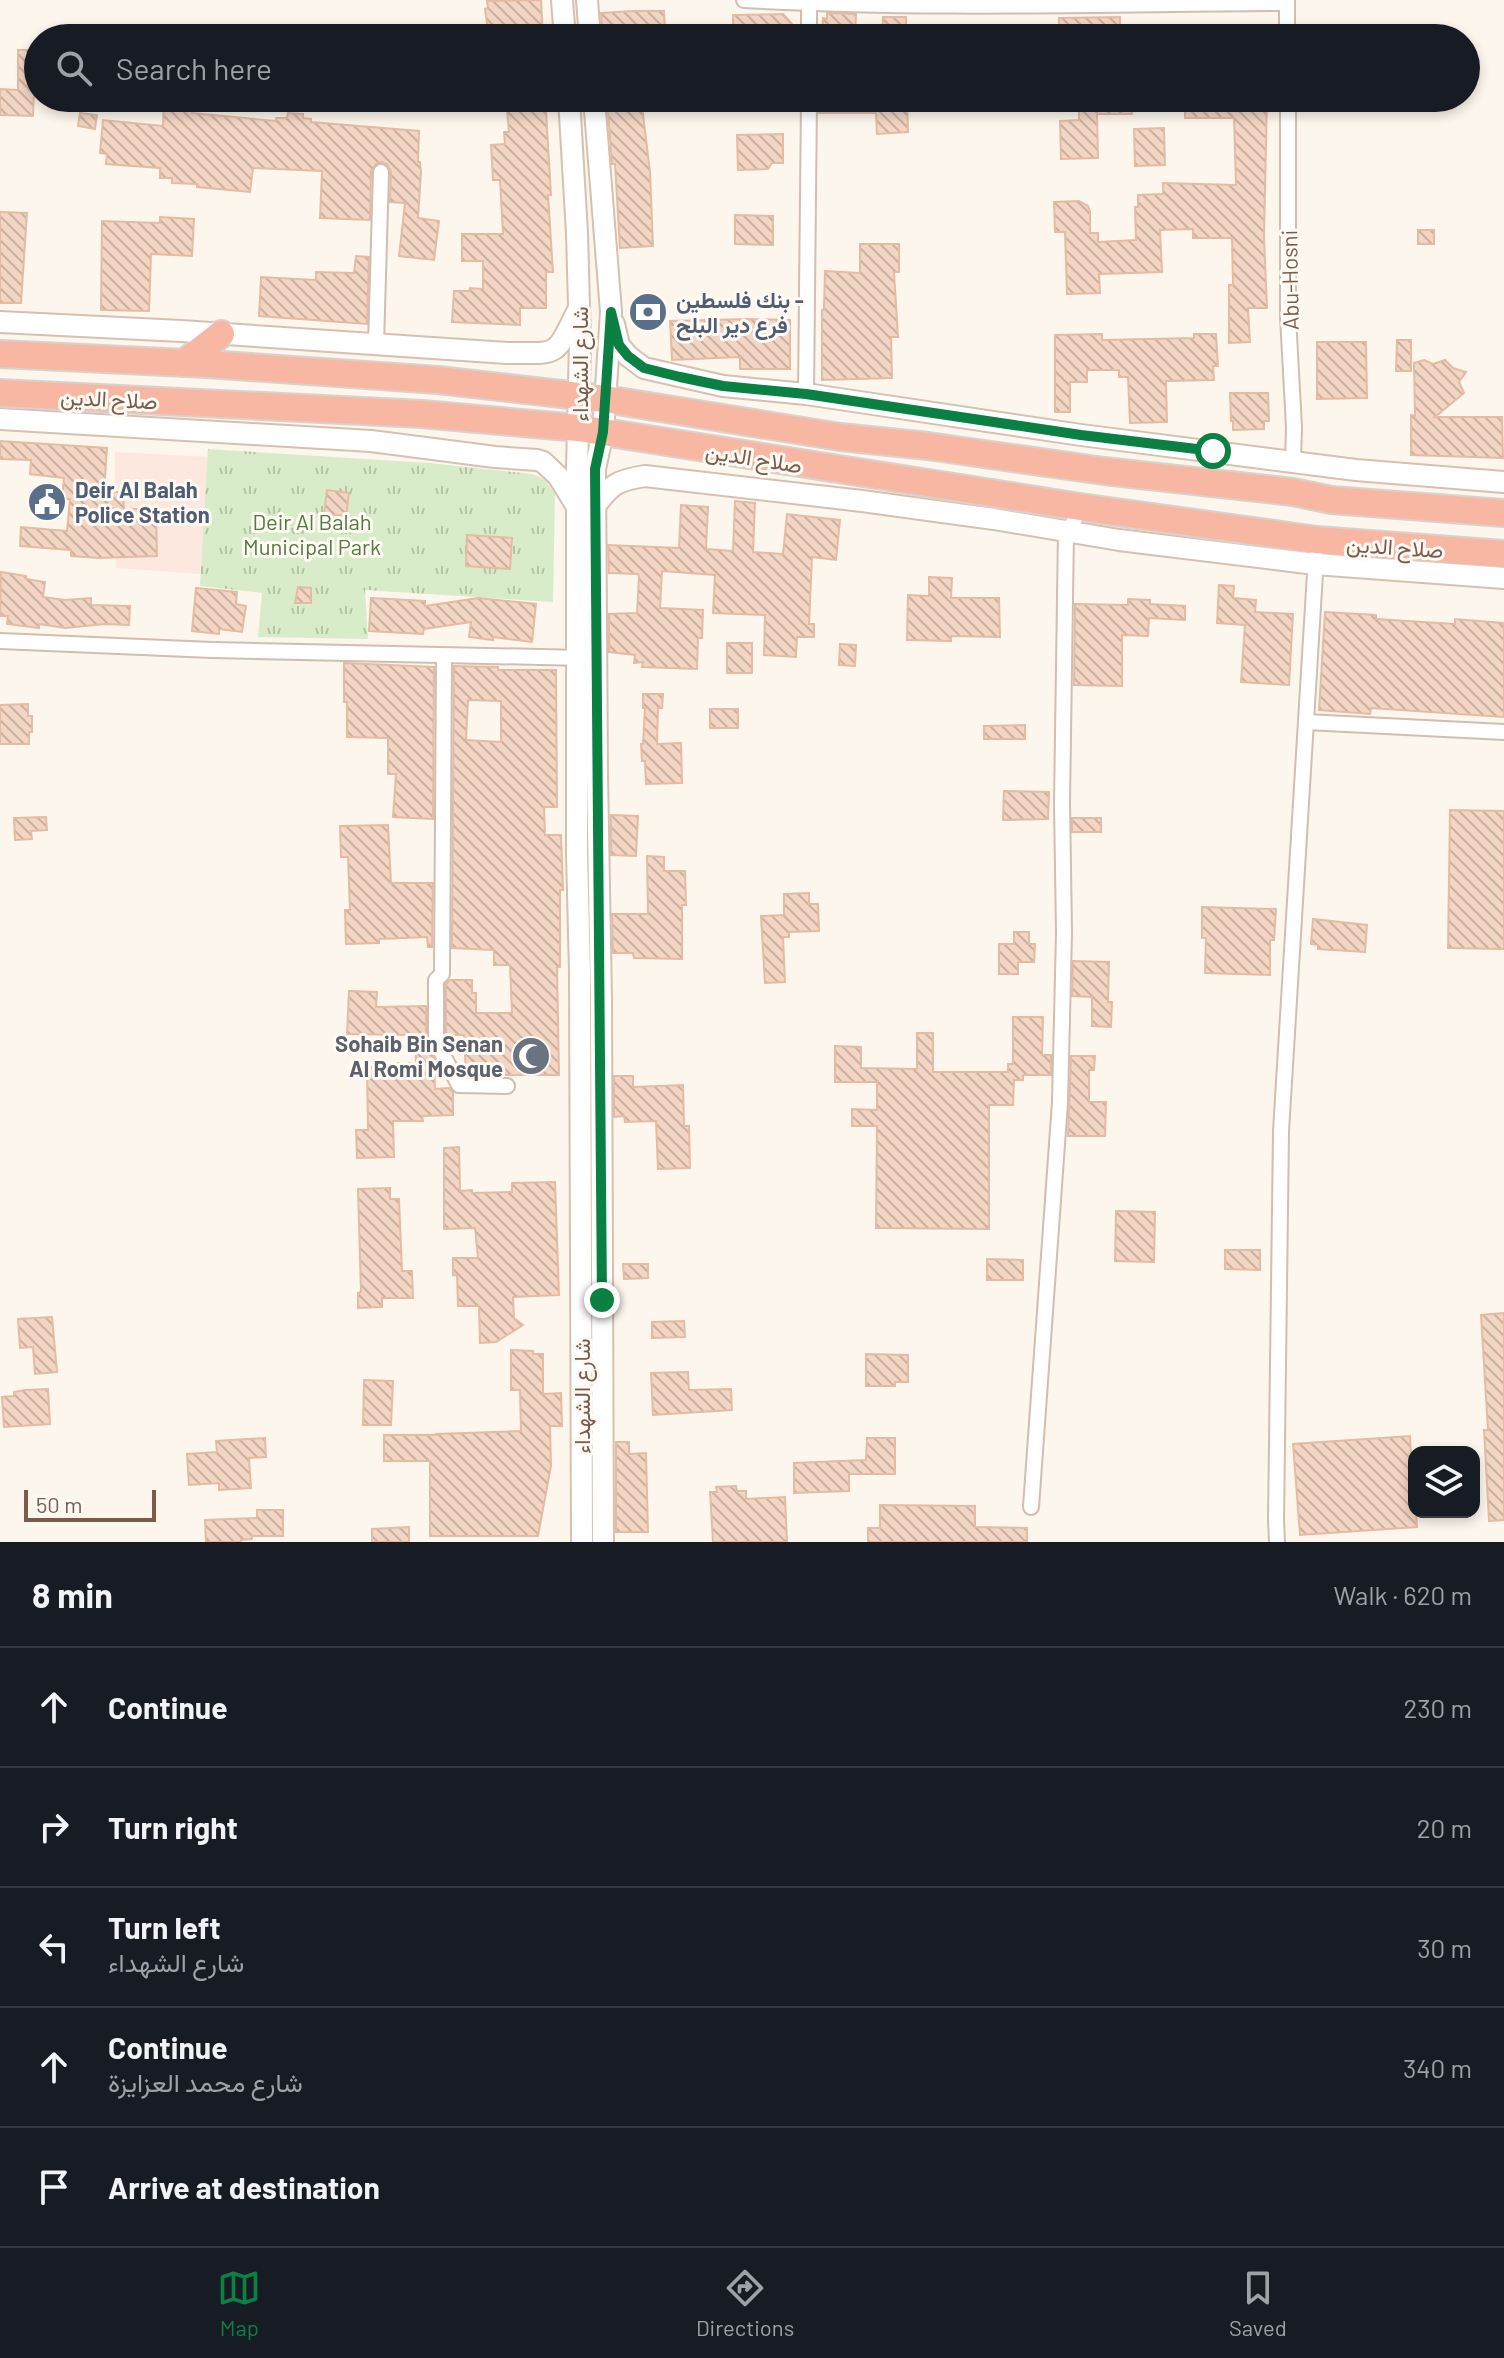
<!DOCTYPE html>
<meta charset="utf-8">
<style>
body{margin:0;font-family:Barlow,Vazirmatn,sans-serif;background:#20242c;color:#f1f3f6}
.controls{position:absolute;right:24px;bottom:24px;display:grid;overflow:hidden;border-radius:16px;box-shadow:0 4px 12px #0003}
.controls button{width:72px;height:72px;display:grid;place-items:center;padding:0;border:0;border-bottom:2px solid #363941;background:#171b24;color:#f1f3f6;font:40px sans-serif}
.scale{position:absolute;left:24px;bottom:20px;width:132px;box-sizing:border-box;padding-left:8px;border:4px solid #7a5c4d;border-top:0;font-size:22px;line-height:28px;white-space:nowrap;color:#7a5c4d;-webkit-text-stroke:6px #fffaf3;paint-order:stroke}
.stop{position:absolute;width:24px;height:24px;margin:-18px;border:6px solid #0b8043;border-radius:50%;background:#fff}
.stop.end{background:#0b8043;border-color:#fff;box-shadow:0 2px 8px #0008}
.list{margin:0;padding:0;list-style:none}
h2{display:flex;justify-content:space-between;align-items:center;height:104px;margin:0;padding:0 32px;font-size:34px}
h2 small{font-size:26px;font-weight:400;color:#9ea1a6}
.list li{display:grid;grid-template-columns:52px 1fr auto;gap:24px;align-items:center;box-sizing:border-box;height:120px;padding:0 32px;border-top:2px solid #363941}
.list b{display:block;font-size:30px;white-space:nowrap}
.list p{margin:0;font-size:26px;white-space:nowrap;color:#9ea1a6}
.list em{font-size:26px;font-style:normal;color:#9ea1a6}
.icon{flex:none;width:44px;height:44px;fill:none;stroke:currentColor;stroke-width:2;stroke-linecap:round;stroke-linejoin:round}
.map{position:relative;flex:none;width:1504px;height:1542px;overflow:hidden}
.search{position:absolute;background:#171b24;box-shadow:0 4px 12px #0003;left:24px;right:24px;top:24px;height:88px;display:flex;align-items:center;gap:20px;box-sizing:border-box;padding:0 28px;border-radius:44px;color:#9ea1a6;font-size:30px}
.sheet{height:704px;background:#171b24}
nav{display:flex;justify-content:space-around;align-items:center;box-sizing:border-box;height:112px;border-top:2px solid #363941;background:#171b24;font-size:22px;color:#9ea1a6}
nav a{display:grid;justify-items:center;gap:4px}
nav .on{color:#0b8043}
.map>svg:first-child{display:block}
.commercial{fill:#fde8e0}
.grass{fill:url(#grass-tufts)}
.building{fill:url(#building-back-hatch);stroke:#e6bba3;stroke-width:2;fill-rule:evenodd}
.lines{fill:none;stroke-linecap:round;stroke-linejoin:round}
.street-casing{stroke:#d1beb0;stroke-width:18}
.secondary-casing{stroke:#d6c0b0;stroke-width:24}
.highway-casing{stroke:#dad1cd;stroke-width:30}
.street{stroke:#fff;stroke-width:14}
.secondary{stroke:#fff;stroke-width:20}
.highway{stroke:#f7b7a3;stroke-width:26}
.route{stroke:#0b8043;stroke-width:10}
.labels{text-anchor:middle;dominant-baseline:central;stroke-width:6;stroke-linejoin:round;paint-order:stroke}
.street-label{font-size:22px;fill:#7a5c4d;stroke:#fffaf3}
.service-label{font-size:22px;font-weight:bold;fill:#4e5e75;stroke:#fffaf3;text-anchor:start}
.park-label{font-size:22px;fill:#537a41;stroke:#fffaf3}
.worship-label{font-size:22px;font-weight:bold;fill:#5b616d;stroke:#fffaf3;text-anchor:end}
</style>
<div class="map">
<svg width="1504" height="1542" viewBox="0 0 1504 1542">
<defs>
<pattern id="grass-tufts" width="24" height="20" patternUnits="userSpaceOnUse" patternTransform="scale(2)"><rect width="24" height="20" fill="#d8ecc9"/><path d="M3 7l-1-3M5 7V3M7 7l1-3M15 17l-1-3M17 17v-4M19 17l1-3" fill="none" stroke="#b4c2a5"/></pattern>
<pattern id="building-back-hatch" width="6" height="6" patternUnits="userSpaceOnUse" patternTransform="scale(2)"><rect width="6" height="6" fill="#f3d5c3"/><path d="M-1 5l2 2M0 0l6 6M5-1l2 2" fill="none" stroke="#cab0a1"/></pattern>
</defs>
<rect width="100%" height="100%" fill="#fdf6ec"/>
<!-- commercial -->
<path class="commercial" d="M115,452L210,457L200,574L116,568Z"/>
<!-- grass -->
<path class="grass" d="M208,449L429,463L532,474L544,479L555,494L553,602L365,590L368,639L258,637L262,593L200,586Z"/>
<!-- building -->
<g class="building">
<path d="M541,0L543,38H489L485,9L488,8L487,1Z"/>
<path d="M634,11H664L665,31H650L651,38H603L601,13Z"/>
<path d="M827,13L856,14L855,38H822L823,18L827,19Z"/>
<path d="M783,14L792,24V38H733V15Z"/>
<path d="M883,17H906V33L898,32V38H882Z"/>
<path d="M1120,17V38H1059V18Z"/>
<path d="M18,50H38V93L34,92L33,116L0,115V89L18,90Z"/>
<path d="M164,98H190L192,113L276,121V118H287L288,113L303,114V118L311,119V122L419,131L418,162H420L421,172L418,218L439,221L434,260L399,256L405,203L390,202L391,172L387,164L382,162L376,164L371,171L370,220L320,218L322,171L253,168L250,192L197,187V184L172,183V178H160V168L106,164L107,154L100,153L103,120L163,126Z"/>
<path d="M506,98H556L557,110L546,111L551,195H548L553,272H546V308H520V325L452,322L454,291H469L470,288L483,289V261H462V234H503L500,180H493L491,145L505,144L504,132H509Z"/>
<path d="M607,98H641L650,172L653,246L620,248L615,164H612Z"/>
<path d="M819,98H907L908,132L877,134L876,113H819Z"/>
<path d="M1079,98H1132V114H1097L1098,158L1061,159L1060,121L1079,120Z"/>
<path d="M1185,98H1267L1264,237L1267,308H1248L1250,342L1229,343V285H1233L1232,238H1193V229L1160,230L1162,272L1099,274L1100,293L1067,294L1065,232H1055L1054,202L1079,201L1088,206L1090,211V233H1098V242L1136,240L1135,207H1138V195L1163,194V183L1236,185L1234,118H1185Z"/>
<path d="M80,113L97,115L95,129L78,126Z"/>
<path d="M1164,128L1165,165L1135,166L1134,129Z"/>
<path d="M783,134V163H772L768,169L738,170L737,135Z"/>
<path d="M0,212L27,213L21,303H0Z"/>
<path d="M735,215L773,216V245L735,244Z"/>
<path d="M160,217L194,219L192,256L151,254L149,311L101,310L102,221L160,223Z"/>
<rect x="1418" y="230" width="16" height="14"/>
<path d="M860,244H899V272H894L898,337H891L892,378L822,380V310L824,309L825,271L860,273Z"/>
<path d="M356,256L369,257L367,324L259,316L261,277L316,280V272L354,273Z"/>
<path d="M748,319L790,320V369H740V357L672,360L670,321Z"/>
<path d="M1102,334V340L1194,338V334H1216L1218,366H1213L1214,380L1166,381L1167,422L1130,423L1128,377H1119V370H1087V382H1070V412H1055V335Z"/>
<path d="M1397,340H1411V371H1396Z"/>
<path d="M1317,342H1366L1367,398L1317,399Z"/>
<path d="M1424,360L1433,364L1445,360L1453,368L1466,372L1459,382L1464,393L1435,417H1502L1503,458L1411,455V415L1415,416L1414,363Z"/>
<path d="M1230,393H1268L1269,421H1264V429L1233,430V421H1231Z"/>
<path d="M0,441L107,448L104,492H123L124,509H156L157,556L99,558L71,556V550L20,546L21,527L67,531L70,499H62L64,478L30,474L31,460L0,459Z"/>
<path d="M327,490L349,493L346,516L324,514Z"/>
<path d="M735,501L755,503L753,552L783,554L787,514L840,520L836,560L812,557L809,624H814V637H797L796,657L764,655L765,615L713,613L715,575L662,571L660,608L703,610L702,638H698L697,669L642,667L643,662L634,663L635,655L609,652V614L637,613L639,577L638,574L609,573L608,545L679,548L681,505L708,507L706,549L733,551Z"/>
<path d="M467,535L512,538L510,569L466,566Z"/>
<path d="M1,572L26,576V579L45,582L43,597L65,600L91,598V605L130,606L129,625L105,624L65,628L39,624V628L7,624L8,616H0Z"/>
<path d="M929,577L952,578L951,598H999L1000,637L951,636V641L907,640L908,595L929,596Z"/>
<path d="M1219,585L1234,586L1233,598L1256,600L1255,612L1293,614L1289,685L1241,682L1245,625L1217,623Z"/>
<path d="M298,587L311,588V603H295Z"/>
<path d="M196,588L237,592L236,604L246,606L242,632L219,629V634L192,631Z"/>
<path d="M371,598L425,601V606L478,598L536,604L532,642L493,637V640L469,637L471,622L424,629L423,634L369,631Z"/>
<path d="M1128,599L1150,600V604L1185,606V620L1149,618L1148,636L1122,635V686L1074,685L1075,604L1128,605Z"/>
<path d="M1325,612L1376,615V619L1455,624V619L1504,623V717L1371,708L1370,714L1319,710Z"/>
<rect x="727" y="643" width="25" height="30"/>
<path d="M840,644L856,645L855,666L839,665Z"/>
<path d="M344,663L434,667L433,819L393,817L396,774H388V738L347,737V702H344Z"/>
<path d="M454,666L498,667V670H556L557,807H544L545,835H561L563,890H560V967H557L559,1075H466L464,1035H446V984L450,980H472V993H476V1013H512L510,965H494V950L452,948ZM468,700L501,701V742L466,740Z"/>
<path d="M643,694H663L662,708H658L657,744L681,743L682,783L646,784L645,761H642L641,744H643L645,708H643Z"/>
<path d="M28,704V716H32V732H29V744H0V705Z"/>
<rect x="710" y="709" width="28" height="19"/>
<path d="M1025,725V739H984V726Z"/>
<path d="M1004,791L1049,792L1048,819L1003,820Z"/>
<path d="M1450,810L1504,811V949L1448,948Z"/>
<path d="M611,815L638,816L636,856L611,855Z"/>
<path d="M46,817L47,830L31,831L32,839L15,840L14,818Z"/>
<rect x="1072" y="818" width="29" height="14"/>
<path d="M388,825L391,883H433L432,947H428L427,937L379,939V943L346,944L345,910H350L348,857H341L340,826Z"/>
<path d="M647,856L664,857V871H685L686,905H682V959L634,958L633,953H613L612,914H648Z"/>
<path d="M809,893V904H818L819,931L789,932V937H783L785,982L765,983L761,916L784,915V894Z"/>
<path d="M1202,907L1276,909L1274,940H1270V975L1205,973L1206,938H1202Z"/>
<path d="M1313,919L1367,925L1365,952L1318,949V945L1311,944Z"/>
<path d="M1014,932H1029V944H1035L1034,962H1018V974H999V944H1014Z"/>
<path d="M1073,961L1109,962L1108,1002H1112L1111,1027L1092,1026V997L1072,996Z"/>
<path d="M349,991L377,992L376,1007L426,1006V1042L434,1060L435,1089L449,1088L453,1092V1115L422,1116L423,1121H393L394,1157L357,1158L356,1130H368L367,1067L398,1066V1063H416L415,1035L347,1034Z"/>
<path d="M1013,1017H1043L1042,1055H1051V1075H1023V1080H1014L1013,1105H989V1229L876,1228L877,1126H852V1109L877,1110V1082H835V1046L861,1047V1068L917,1069V1033H933V1072H1008V1064H1013Z"/>
<path d="M1071,1056H1095L1094,1070H1089V1102H1106L1105,1136H1068Z"/>
<path d="M614,1076H633V1087L683,1085L684,1126H689L690,1168L658,1169L656,1121L625,1122L624,1116L614,1117Z"/>
<path d="M459,1147L460,1191L472,1190V1193L512,1192V1183L555,1182L559,1295L513,1297L514,1318L523,1325L496,1342L480,1343L479,1306H458L457,1275H453V1258H478L475,1228L444,1229V1148Z"/>
<path d="M390,1188V1199H399L402,1271H412L413,1298H382V1307L358,1308V1293L361,1292L358,1189Z"/>
<path d="M1116,1211L1155,1212L1154,1262L1115,1261Z"/>
<path d="M1225,1250H1260V1270L1225,1269Z"/>
<path d="M987,1259L1023,1260V1280H987Z"/>
<path d="M623,1264H648V1278L624,1279Z"/>
<path d="M1504,1313V1520L1489,1521L1484,1430H1488L1481,1315Z"/>
<path d="M52,1317L57,1372L35,1374L33,1347L20,1348L18,1319Z"/>
<path d="M684,1321L685,1337L652,1338V1322Z"/>
<path d="M511,1350L533,1351V1354H543V1394L561,1393L562,1426H550L551,1466L538,1536H430V1461H384V1435H436V1434L521,1431L520,1390H511Z"/>
<path d="M866,1354L908,1355V1382H895V1386H866Z"/>
<path d="M688,1372L689,1390L731,1389L732,1410L653,1415L651,1373Z"/>
<path d="M364,1380L393,1381L391,1425H363Z"/>
<path d="M48,1389L50,1424L4,1427L2,1397L14,1396V1392L25,1390Z"/>
<path d="M1410,1436L1414,1512H1416L1417,1527L1300,1535L1293,1444Z"/>
<path d="M265,1438L266,1457L249,1458L251,1488L219,1490V1483L189,1485L187,1454L217,1452L216,1441Z"/>
<path d="M867,1438H895V1474H849V1491L794,1493V1463L866,1460Z"/>
<path d="M616,1442H629V1454L646,1453L648,1532H616Z"/>
<path d="M736,1486L737,1491H746V1499L785,1497L787,1542H713L710,1492H717L716,1487Z"/>
<path d="M880,1505L975,1506V1527L1027,1528V1542H868V1528H880Z"/>
<path d="M257,1510H283V1536H252V1539L241,1540V1542H206L205,1520L257,1518Z"/>
<path d="M409,1527V1542H372V1529Z"/>
</g>
<g class="lines">
<!-- street casing -->
<g class="street-casing">
<g id="street">
<path d="M744,0C925,10 1106,4 1287,3"/>
<path d="M1287,0V38"/>
<path d="M809,38V3"/>
<path d="M1288,98V317L1294,427L1293,462"/>
<path d="M376,344L381,172"/>
<path d="M806,394L809,98"/>
<path d="M0,641L212,650L584,658"/>
<path d="M444,656L442,974L436,980V1042L459,1085L507,1086"/>
<path d="M1306,722L1504,732"/>
<path d="M1031,1507L1060,1102L1064,933L1062,803L1066,531L1073,523L1080,507"/>
<path d="M1277,1542L1276,1520L1281,1131L1316,557"/>
</g>
</g>
<!-- secondary casing -->
<g class="secondary-casing">
<g id="secondary">
<path d="M562,0L565,38"/>
<path d="M587,0L590,38"/>
<path d="M569,98L577,233L580,342L577,469V853L580,973L582,1542"/>
<path d="M594,98L611,312L603,432L595,469L597,773L601,1000L603,1542"/>
<path d="M0,322L181,331L507,353C560,353 554,358 578,310"/>
<path d="M614,324L619,345L628,356L644,368L723,386L806,394L1081,435L1356,470L1504,482"/>
<path d="M0,419L371,441L495,457L537,460L543,462L558,476L576,505"/>
<path d="M596,505C611,484 619,480 645,476L862,501L994,519L1119,540L1315,564L1504,578"/>
</g>
</g>
<!-- highway casing -->
<g class="highway-casing">
<g id="highway">
<path d="M0,354L207,364L438,380L605,399L840,437L928,446L1104,471L1293,492L1331,500L1504,513"/>
<path d="M184,363L221,334"/>
<path d="M0,393L422,414L578,428L1080,507L1317,540L1504,554"/>
</g>
</g>
<!-- street -->
<use href="#street" class="street"/>
<!-- secondary -->
<use href="#secondary" class="secondary"/>
<!-- highway -->
<use href="#highway" class="highway"/>
</g>
<g class="lines">
<!-- route -->
<path class="route" d="M602,1300L595,469L603,432L611,312L619,345L628,356L644,368L680,377L723,386L806,394L1081,435L1213,451"/>
</g>
<!-- icons -->
<defs>
<g id="bank-disc" transform="scale(2)"><circle r="9.5" fill="#5c6f8a" stroke="#fffaf3"/><path d="M-6-4H6V4H-6ZM0-2.3a2.3 2.3 0 1 0 0 4.6a2.3 2.3 0 1 0 0-4.6Z" fill="#fff"/></g>
<g id="civic-disc" transform="scale(2)"><circle r="9.5" fill="#5c6f8a" stroke="#fffaf3"/><path d="M-.6-6.5H3V-4.5H.6V-3L4-1V1h2V6H-6V1h2V-1L-.6-3ZM-1.2 2.5V6h2.4V2.5Z" fill="#fff"/></g>
<g id="mosque-disc" transform="scale(2)"><circle r="9.5" fill="#6b7280" stroke="#fffaf3"/><path d="M3.5-4.9A6 6 0 1 0 3.5 4.9A5 5 0 1 1 3.5-4.9Z" fill="#fff"/></g>
</defs>
<g fill-rule="evenodd">
<use href="#bank-disc" x="648" y="312"/>
<use href="#civic-disc" x="47" y="502"/>
<use href="#mosque-disc" x="531" y="1056"/>
</g>
<g class="labels">
<!-- street labels -->
<g class="street-label">
<text transform="translate(1289 280) rotate(-91)">Abu-Hosni</text>
<text transform="translate(579 364) rotate(-90)">شارع الشهداء</text>
<text transform="translate(109 398) rotate(3)">صلاح الدين</text>
<text transform="translate(754 457) rotate(9)">صلاح الدين</text>
<text transform="translate(1395 546) rotate(4)">صلاح الدين</text>
<text transform="translate(581 1396) rotate(-90)">شارع الشهداء</text>
</g>
<!-- service labels -->
<g class="service-label">
<text x="676" y="299">بنك فلسطين -<tspan x="676" dy="25">فرع دير البلح</tspan></text>
<text x="75" y="489">Deir Al Balah<tspan x="75" dy="25">Police Station</tspan></text>
</g>
<!-- park labels -->
<g class="park-label">
<text x="312" y="521">Deir Al Balah<tspan x="312" dy="25">Municipal Park</tspan></text>
</g>
<!-- worship labels -->
<g class="worship-label">
<text x="503" y="1043">Sohaib Bin Senan<tspan x="503" dy="25">Al Romi Mosque</tspan></text>
</g>
</g>
</svg>
<div class="controls">
<button><svg class="icon" aria-label="layers" viewBox="0 0 24 24"><path d="M12 4l9 5-9 5-9-5zM3 14l9 5 9-5"/></svg></button>
</div>
<div class="scale">50 m</div>
<div class="stop" style="left:1213px;top:451px"></div>
<div class="stop end" style="left:602px;top:1300px"></div>
<div class="search"><svg class="icon" aria-label="search" viewBox="0 0 24 24"><circle cx="10" cy="10" r="6"/><path d="M15 15l6 6"/></svg>Search here</div>
</div>
<section class="sheet">
<h2>8 min<small>Walk · 620 m</small></h2>
<ul class="list">
<li><svg class="icon" aria-label="ahead" viewBox="0 0 24 24"><path d="M12 20V5M6 11l6-6 6 6"/></svg><div><b>Continue</b></div><em>230 m</em></li>
<li><svg class="icon" aria-label="right" viewBox="0 0 24 24"><path d="M7 20v-9h11M14 6l5 5-5 5"/></svg><div><b>Turn right</b></div><em>20 m</em></li>
<li><svg class="icon" aria-label="left" viewBox="0 0 24 24"><path d="M17 20v-9H6M10 6l-5 5 5 5"/></svg><div><b>Turn left</b><p>شارع الشهداء</p></div><em>30 m</em></li>
<li><svg class="icon" aria-label="ahead" viewBox="0 0 24 24"><path d="M12 20V5M6 11l6-6 6 6"/></svg><div><b>Continue</b><p>شارع محمد العزايزة</p></div><em>340 m</em></li>
<li><svg class="icon" aria-label="arrive" viewBox="0 0 24 24"><path d="M6 21V4h12l-3 4 3 4H6"/></svg><div><b>Arrive at destination</b></div></li>
</ul>
</section>
<nav>
<a class="on"><svg class="icon" aria-label="map" viewBox="0 0 24 24"><path d="M3 6l6-2 6 2 6-2v14l-6 2-6-2-6 2zM9 4v14M15 6v14"/></svg>Map</a>
<a><svg class="icon" aria-label="directions" viewBox="0 0 24 24"><path d="M12 3l9 9-9 9-9-9zM9 14v-3h6M13 9l2 2-2 2"/></svg>Directions</a>
<a><svg class="icon" aria-label="saved" viewBox="0 0 24 24"><path d="M7 4h10v16l-5-4-5 4z"/></svg>Saved</a>
</nav>
